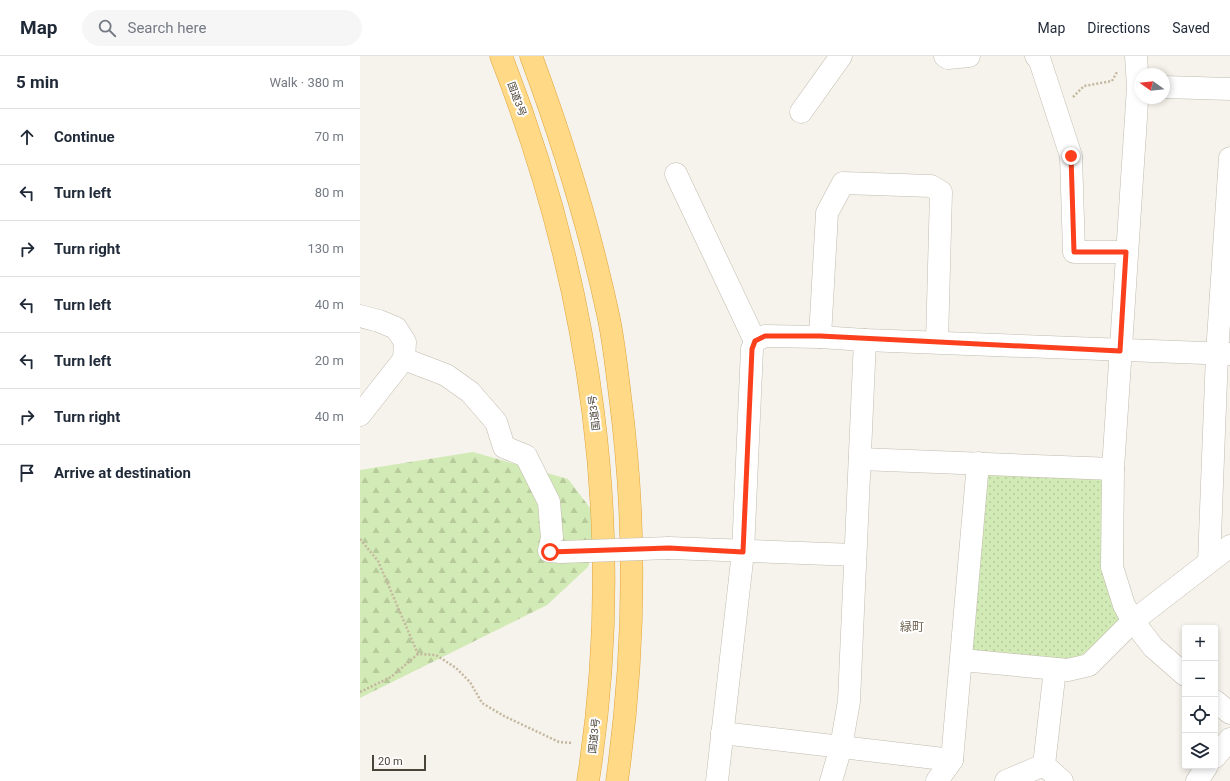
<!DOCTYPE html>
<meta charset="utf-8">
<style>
body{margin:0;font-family:Roboto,"Noto Sans JP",sans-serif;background:#f6f6f7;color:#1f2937}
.controls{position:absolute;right:12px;bottom:12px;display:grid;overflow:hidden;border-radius:4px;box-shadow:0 2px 6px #0003}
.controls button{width:36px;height:36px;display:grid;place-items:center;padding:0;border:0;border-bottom:1px solid #e0e1e3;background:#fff;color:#1f2937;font:20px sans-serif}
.compass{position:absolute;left:774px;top:12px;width:36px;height:36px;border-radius:50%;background:#fff;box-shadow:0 2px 6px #0003;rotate:284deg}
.scale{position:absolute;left:12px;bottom:10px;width:54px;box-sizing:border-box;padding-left:4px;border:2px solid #4b4439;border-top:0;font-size:11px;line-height:14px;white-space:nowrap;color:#4b4439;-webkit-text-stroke:3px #fff;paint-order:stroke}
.stop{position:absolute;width:12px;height:12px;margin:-9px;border:3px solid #fc3f1d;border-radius:50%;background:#fff}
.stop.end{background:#fc3f1d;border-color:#fff;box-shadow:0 1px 4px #0008}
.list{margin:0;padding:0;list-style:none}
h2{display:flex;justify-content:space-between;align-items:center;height:52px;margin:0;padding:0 16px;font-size:17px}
h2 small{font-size:13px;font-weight:400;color:#747a83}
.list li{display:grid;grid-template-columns:26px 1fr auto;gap:12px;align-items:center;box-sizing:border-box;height:56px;padding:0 16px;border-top:1px solid #e0e1e3}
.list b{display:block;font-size:15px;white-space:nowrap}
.list em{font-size:13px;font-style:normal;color:#747a83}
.icon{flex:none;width:22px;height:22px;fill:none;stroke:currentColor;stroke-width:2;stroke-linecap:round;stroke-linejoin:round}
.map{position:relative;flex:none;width:870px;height:725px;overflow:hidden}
header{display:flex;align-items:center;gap:24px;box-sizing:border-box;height:56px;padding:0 20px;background:#fff;border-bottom:1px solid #e0e1e3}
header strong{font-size:19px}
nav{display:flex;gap:22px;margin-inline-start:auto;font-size:14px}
.search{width:280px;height:36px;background:#f6f6f7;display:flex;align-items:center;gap:10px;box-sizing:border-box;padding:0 14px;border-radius:22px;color:#747a83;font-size:15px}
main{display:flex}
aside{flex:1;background:#fff}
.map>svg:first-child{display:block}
.grass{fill:url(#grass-dots)}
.forest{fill:url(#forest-firs)}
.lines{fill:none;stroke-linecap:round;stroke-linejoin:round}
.minor-casing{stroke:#c2bbae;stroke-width:23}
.trunk-casing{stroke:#e0a43c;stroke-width:23}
.path{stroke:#c4b79f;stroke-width:2.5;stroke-dasharray:2 2;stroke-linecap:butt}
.minor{stroke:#fff;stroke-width:22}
.trunk{stroke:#ffd985;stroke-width:22}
.minor-bridge-casing{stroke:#c2bbae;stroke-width:23;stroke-linecap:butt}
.minor-bridge{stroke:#fff;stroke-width:22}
.route{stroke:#fc3f1d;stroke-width:5}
.labels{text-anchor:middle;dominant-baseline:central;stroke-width:4;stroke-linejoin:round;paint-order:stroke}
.street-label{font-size:10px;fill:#4b4439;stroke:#fff}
.quarter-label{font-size:12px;fill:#6e6250;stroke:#fff}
</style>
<header>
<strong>Map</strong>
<div class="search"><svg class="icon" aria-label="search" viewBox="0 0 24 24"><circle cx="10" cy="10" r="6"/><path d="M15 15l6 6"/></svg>Search here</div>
<nav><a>Map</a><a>Directions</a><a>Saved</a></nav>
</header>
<main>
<aside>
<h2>5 min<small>Walk · 380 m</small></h2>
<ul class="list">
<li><svg class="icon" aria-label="ahead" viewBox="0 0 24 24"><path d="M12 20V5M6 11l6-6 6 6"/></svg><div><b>Continue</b></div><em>70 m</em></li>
<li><svg class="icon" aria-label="left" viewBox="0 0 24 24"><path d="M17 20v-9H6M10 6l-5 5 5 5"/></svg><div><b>Turn left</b></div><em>80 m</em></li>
<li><svg class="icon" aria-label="right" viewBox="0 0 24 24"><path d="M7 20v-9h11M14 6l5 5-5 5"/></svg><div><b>Turn right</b></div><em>130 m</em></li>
<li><svg class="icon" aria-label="left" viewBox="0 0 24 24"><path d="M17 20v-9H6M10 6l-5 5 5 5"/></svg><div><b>Turn left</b></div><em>40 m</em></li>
<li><svg class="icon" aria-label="left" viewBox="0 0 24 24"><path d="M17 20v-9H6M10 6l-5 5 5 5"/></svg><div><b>Turn left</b></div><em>20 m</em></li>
<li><svg class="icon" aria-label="right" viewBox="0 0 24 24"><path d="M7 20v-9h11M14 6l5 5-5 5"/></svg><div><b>Turn right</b></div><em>40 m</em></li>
<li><svg class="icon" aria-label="arrive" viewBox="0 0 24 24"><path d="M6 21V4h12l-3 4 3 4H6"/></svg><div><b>Arrive at destination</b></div></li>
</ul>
</aside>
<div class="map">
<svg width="870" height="725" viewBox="0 0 870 725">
<defs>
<pattern id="grass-dots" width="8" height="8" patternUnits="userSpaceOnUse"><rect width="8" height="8" fill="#d2eab5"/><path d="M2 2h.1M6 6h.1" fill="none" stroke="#b6ca9c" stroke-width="1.8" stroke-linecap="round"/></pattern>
<pattern id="forest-firs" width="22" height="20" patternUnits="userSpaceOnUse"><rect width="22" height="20" fill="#d2eab5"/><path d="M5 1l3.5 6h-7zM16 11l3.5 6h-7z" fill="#b6ca9c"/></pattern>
</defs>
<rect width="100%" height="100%" fill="#f6f3ec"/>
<!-- grass -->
<path class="grass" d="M632,415L741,421L746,428L760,559L759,567L716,604L609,594L625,422Z"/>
<!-- forest -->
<path class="forest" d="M113,396L208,423L237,461V482L228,511L187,549L0,642V414Z"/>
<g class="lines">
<!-- minor casing -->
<g class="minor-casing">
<g id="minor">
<path d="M585,0L588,2L609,0"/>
<path d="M676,0L680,5L711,100L714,196H766"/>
<path d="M776,0L778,31L753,413L752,511L764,549L773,565L793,591L825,619"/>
<path d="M804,31L870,33"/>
<path d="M441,56L481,0"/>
<path d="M316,118L395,285"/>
<path d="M0,260L19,265L36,272L45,286L44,303L0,359"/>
<path d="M460,281L467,157L483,127L571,130L581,136L577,286"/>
<path d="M44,303L86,319L110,336L136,366L144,391L166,400L189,446L192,482L189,495L201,496"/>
<path d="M500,403L753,413"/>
<path d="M309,492L495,499"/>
<path d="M849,506L857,298L870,102"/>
<path d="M602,604L708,614L729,609L773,565L870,490"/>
<path d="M695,613L684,709L702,725"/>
<path d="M855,645L870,657"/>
<path d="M362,677L592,704"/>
<path d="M855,701L870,683"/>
<path d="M357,725L383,496L392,293L395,285L405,280L460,281L505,284L870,298"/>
<path d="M471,725L481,691L489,645L505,284"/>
<path d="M577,725L592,704L618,407"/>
<path d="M646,725L684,709"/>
<path d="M837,725L847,710"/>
</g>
</g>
<!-- trunk casing -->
<g class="trunk-casing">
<g id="trunk">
<path d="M141,0C232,232 267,478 228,725"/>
<path d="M171,0C203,86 230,173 249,263C254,288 257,315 260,340C277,469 275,597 257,725"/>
</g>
</g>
<!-- path -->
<g class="path">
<path d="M713,41L724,30L752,25L757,16"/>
<path d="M0,483L18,505L58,598L76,599L96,612L110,626L122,647L144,660L199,686L213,687"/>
<path d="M0,636L31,621L58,598"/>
</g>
<!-- minor -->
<use href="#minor" class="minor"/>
<!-- trunk -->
<use href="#trunk" class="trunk"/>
<!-- minor-bridge casing -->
<g class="minor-bridge-casing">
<path id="minor-bridge" d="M201,496L309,492"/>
</g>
<!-- minor-bridge -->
<use href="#minor-bridge" class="minor-bridge"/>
</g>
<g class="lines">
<!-- route -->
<path class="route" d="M190,496L309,492L383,496L392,293L395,285L405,280H460L760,295L766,196H714L711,100"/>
</g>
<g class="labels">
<!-- street labels -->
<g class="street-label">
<text transform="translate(157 43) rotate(70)">国道3号</text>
<text transform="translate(234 357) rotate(-97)">国道3号</text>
<text transform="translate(234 680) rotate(-84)">国道3号</text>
</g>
<!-- quarter labels -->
<g class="quarter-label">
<text x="552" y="571">緑町</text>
</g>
</g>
</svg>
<div class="controls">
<button>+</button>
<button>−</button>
<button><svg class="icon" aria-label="locate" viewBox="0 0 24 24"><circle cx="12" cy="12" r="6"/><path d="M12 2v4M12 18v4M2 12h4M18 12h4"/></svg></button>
<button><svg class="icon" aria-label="layers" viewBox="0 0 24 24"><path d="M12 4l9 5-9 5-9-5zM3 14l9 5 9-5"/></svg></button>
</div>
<svg class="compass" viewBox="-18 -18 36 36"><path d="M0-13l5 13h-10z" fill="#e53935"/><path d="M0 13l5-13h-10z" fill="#747a83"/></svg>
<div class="scale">20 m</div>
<div class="stop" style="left:190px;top:496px"></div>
<div class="stop end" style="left:711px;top:100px"></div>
</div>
</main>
